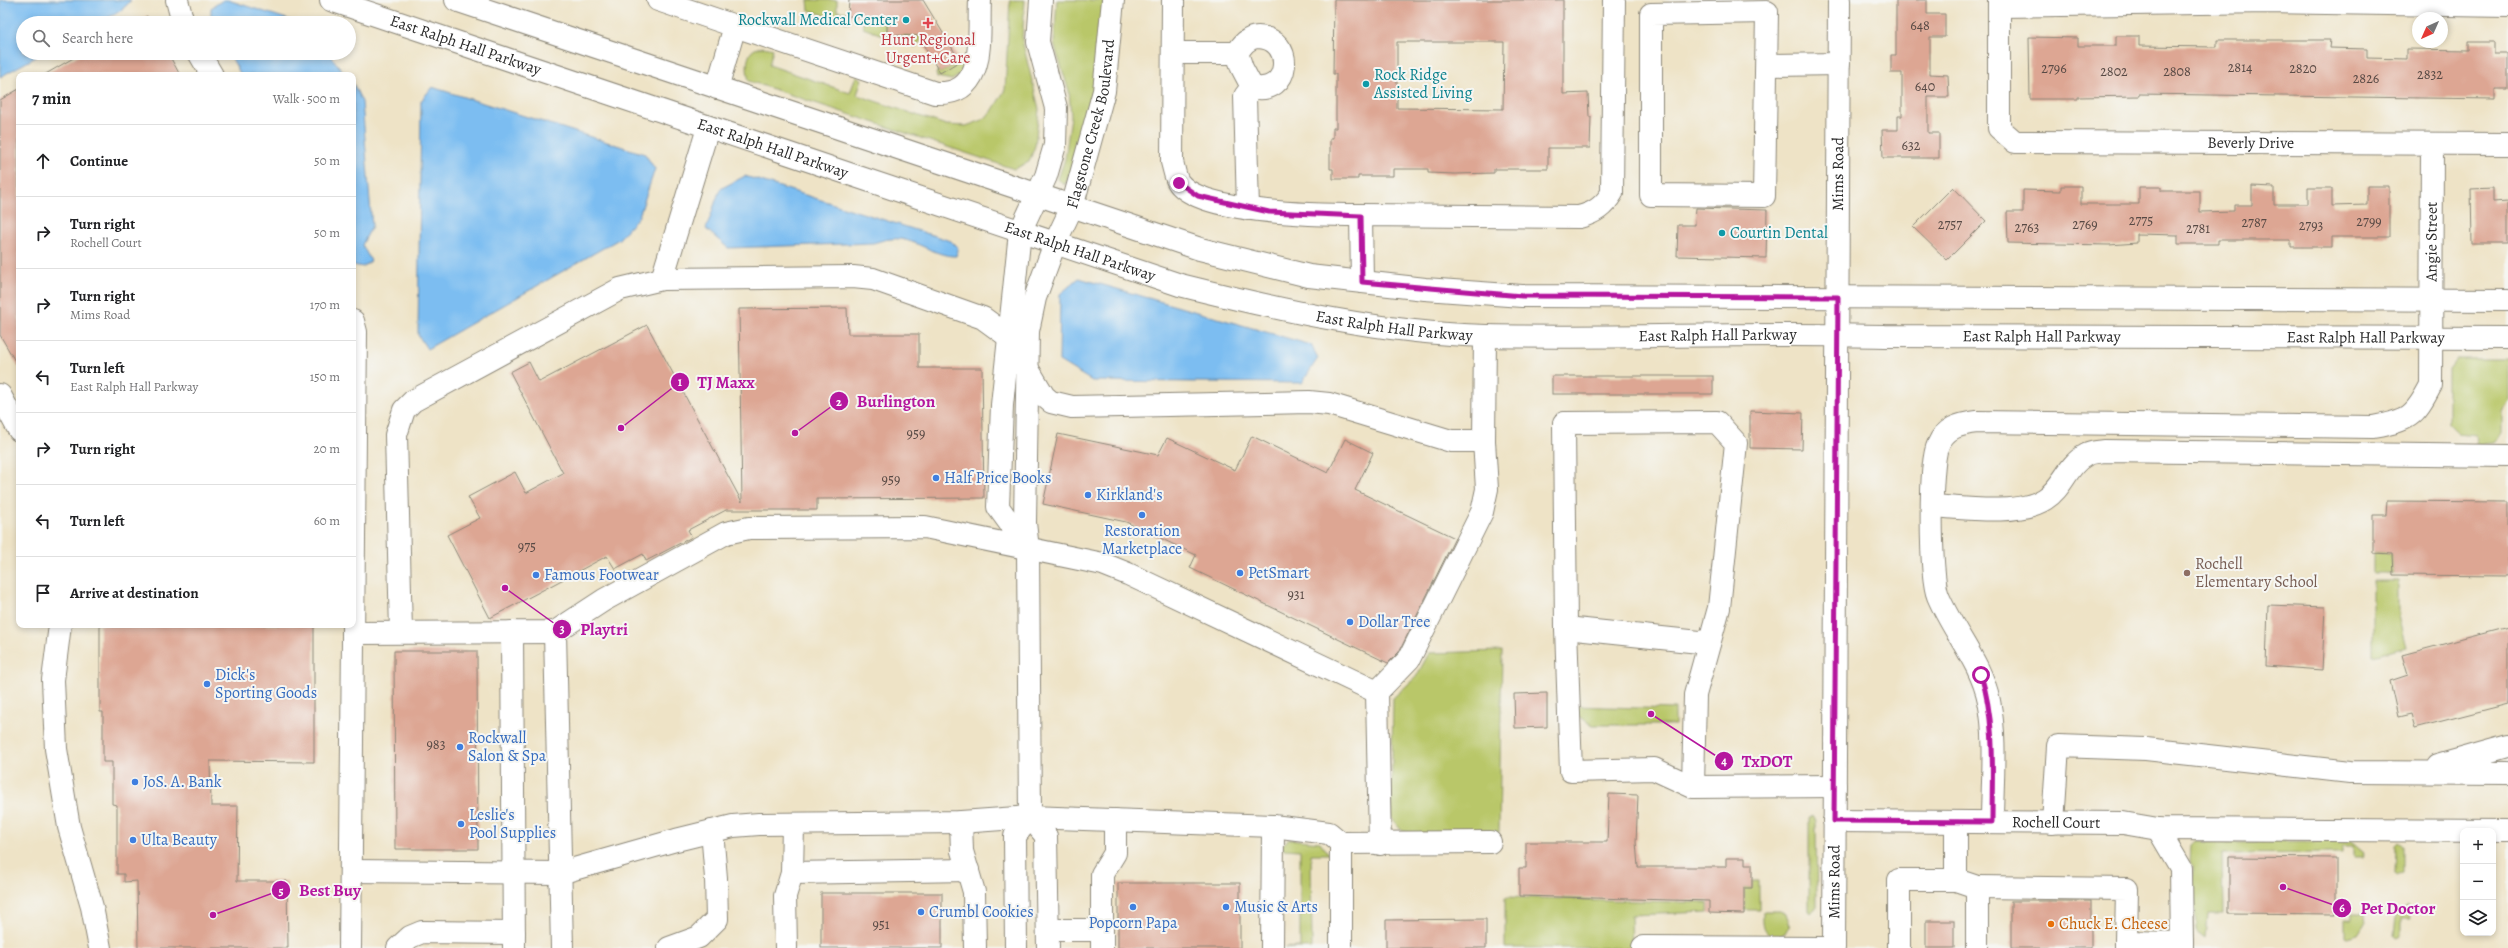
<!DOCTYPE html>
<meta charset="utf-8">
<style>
body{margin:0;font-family:Alegreya,serif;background:#f2f2f2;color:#202124}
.controls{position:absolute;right:12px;bottom:12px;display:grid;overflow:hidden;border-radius:8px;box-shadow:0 2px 6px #0003}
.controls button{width:36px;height:36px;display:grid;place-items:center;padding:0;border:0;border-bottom:1px solid #e0e0e0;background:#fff;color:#202124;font:20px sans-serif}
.compass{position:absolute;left:2412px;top:12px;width:36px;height:36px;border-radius:50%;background:#fff;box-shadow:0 2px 6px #0003;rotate:225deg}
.stop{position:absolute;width:12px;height:12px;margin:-9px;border:3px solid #b5179e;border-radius:50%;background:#fff}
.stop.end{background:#b5179e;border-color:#fff;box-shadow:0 1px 4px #0008}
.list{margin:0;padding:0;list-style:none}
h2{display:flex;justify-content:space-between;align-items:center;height:52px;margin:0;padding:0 16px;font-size:17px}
h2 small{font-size:13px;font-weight:400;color:#757577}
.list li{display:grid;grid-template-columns:26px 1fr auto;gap:12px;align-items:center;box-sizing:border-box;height:72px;padding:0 16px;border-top:1px solid #e0e0e0}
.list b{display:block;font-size:15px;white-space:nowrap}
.list p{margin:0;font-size:13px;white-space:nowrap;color:#757577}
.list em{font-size:13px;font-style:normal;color:#757577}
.icon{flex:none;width:22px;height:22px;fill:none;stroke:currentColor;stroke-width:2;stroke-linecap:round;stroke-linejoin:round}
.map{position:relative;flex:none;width:2508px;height:948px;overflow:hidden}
.search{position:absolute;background:#fff;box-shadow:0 2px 6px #0003;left:16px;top:16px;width:340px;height:44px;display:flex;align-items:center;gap:10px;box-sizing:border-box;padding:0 14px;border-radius:22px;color:#757577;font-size:15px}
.panel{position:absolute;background:#fff;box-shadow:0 2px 6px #0003;left:16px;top:72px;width:340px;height:556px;border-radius:8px}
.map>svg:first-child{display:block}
.green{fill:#b9c769;stroke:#72794a}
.water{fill:#7bbdf1;stroke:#53748e}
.building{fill:#dda693;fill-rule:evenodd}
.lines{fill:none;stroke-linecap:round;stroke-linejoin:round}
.minor-casing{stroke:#8c8778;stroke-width:24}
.major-casing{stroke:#8c8778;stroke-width:24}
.minor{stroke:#fff;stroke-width:22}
.major{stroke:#fff;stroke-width:22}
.route{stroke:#b5179e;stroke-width:5}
.culture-dot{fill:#0f9aa8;stroke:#f6f6f2;stroke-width:1.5}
.health-dot{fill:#e0444e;stroke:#f6f6f2;stroke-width:1.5}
.shop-dot{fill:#3f7fe0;stroke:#f6f6f2;stroke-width:1.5}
.education-dot{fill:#8d6e63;stroke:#f6f6f2;stroke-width:1.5}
.food-dot{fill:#e8710a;stroke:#f6f6f2;stroke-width:1.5}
.labels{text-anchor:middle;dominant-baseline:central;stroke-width:4;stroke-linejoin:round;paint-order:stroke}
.number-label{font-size:14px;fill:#584a45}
.culture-label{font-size:16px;fill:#0d838f;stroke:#f6f6f2;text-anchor:start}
.health-label{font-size:16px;fill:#be3a42;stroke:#f6f6f2}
.street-label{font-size:16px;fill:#2b2b2b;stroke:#f6f6f2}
.shop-label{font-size:16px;fill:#366cbe;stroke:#f6f6f2;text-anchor:start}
.education-label{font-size:16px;fill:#785e54;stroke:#f6f6f2;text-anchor:start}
.food-label{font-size:16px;fill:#c56008;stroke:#f6f6f2;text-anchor:start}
.leader{fill:none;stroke:#b5179e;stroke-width:1.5}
.callout-dot{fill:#b5179e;stroke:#f6f6f2;stroke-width:1.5}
.mark-label{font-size:12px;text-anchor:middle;font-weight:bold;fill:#fff}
.callout-label{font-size:17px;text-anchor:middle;font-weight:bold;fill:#b5179e;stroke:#f6f6f2;stroke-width:4;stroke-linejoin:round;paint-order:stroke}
</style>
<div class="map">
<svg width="2508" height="948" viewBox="0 0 2508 948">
<rect width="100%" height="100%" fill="#f6f6f2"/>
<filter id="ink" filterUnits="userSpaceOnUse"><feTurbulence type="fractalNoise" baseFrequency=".025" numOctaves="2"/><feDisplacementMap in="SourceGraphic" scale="8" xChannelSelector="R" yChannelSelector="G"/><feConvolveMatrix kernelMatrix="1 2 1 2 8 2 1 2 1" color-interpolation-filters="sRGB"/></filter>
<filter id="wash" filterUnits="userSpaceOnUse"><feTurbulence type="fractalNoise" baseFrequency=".012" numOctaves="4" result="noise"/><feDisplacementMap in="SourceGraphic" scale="16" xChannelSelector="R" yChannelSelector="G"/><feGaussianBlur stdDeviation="0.9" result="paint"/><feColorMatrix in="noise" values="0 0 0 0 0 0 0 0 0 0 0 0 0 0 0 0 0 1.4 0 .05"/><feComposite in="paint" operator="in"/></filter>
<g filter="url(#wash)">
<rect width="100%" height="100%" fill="#eee3c6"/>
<!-- green -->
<g class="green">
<path d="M808,0H837V11L848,12L849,23L809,10Z"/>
<path d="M1010,0H1025L1022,40L1039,109L1035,146L1029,162L1014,169L749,81C744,61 748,41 773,49L769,65L850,93L856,76L862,79L857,95L946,125L966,126L980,121L991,113L1005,90Z"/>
<path d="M1057,0H1104L1102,51L1080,146L1067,181L1064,185L1058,179L1065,159L1071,116L1069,91L1054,44Z"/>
<path d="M888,3L887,35L921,36V40L916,47L863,28V16Z"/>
<path d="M962,57L965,62L961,74L952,80L937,77L936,74L938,70L940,73L960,62L958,58Z"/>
<path d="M2456,359H2508V401L2502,411V433L2494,442L2477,444L2476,435L2458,433L2448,423V369Z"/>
<path d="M2373,553L2392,554L2393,574H2373Z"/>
<path d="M2373,581H2398V616L2406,647L2373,656Z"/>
<path d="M1502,651L1499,832L1410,833L1402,831L1391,818L1393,698L1416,677L1429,653Z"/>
<path d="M1573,706L1675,709V725H1593L1575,714Z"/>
<path d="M1811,815L1816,822L1817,905L1811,913L1809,911V818Z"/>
<path d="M1289,839L1320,842L1329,854H1311L1312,948H1285L1300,947V850L1283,849L1282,845Z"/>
<path d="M2352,841L2365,852L2363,857H2354V846H2343V853L2222,854L2223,913H2208L2206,938L2196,930L2193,866L2189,861L2190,846L2194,842Z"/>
<path d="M2399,843L2403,846V873L2397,876L2395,873L2396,846Z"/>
<path d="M1752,881H1759V910H1744V888H1752Z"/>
<path d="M1505,897L1708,903V912L1631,915L1632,948H1505Z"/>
<path d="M2408,905L2410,919H2401V936L2396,938L2394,936L2396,915Z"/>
<path d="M1763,911H1780L1786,914L1790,924L1785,933L1777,937C1761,935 1763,923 1763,911Z"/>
<path d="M2352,914H2364L2365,923L2358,934L2347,937L2345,936V919H2352Z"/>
</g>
<!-- water -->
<g class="water">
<path d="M0,0H131C107,32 59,23 23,23V53H43L0,77Z"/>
<path d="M223,0H228L299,23H211V8Z"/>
<path d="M229,53H328L346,75H241Z"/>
<path d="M353,83L362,102L372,226L362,245L371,261L363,267L353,265Z"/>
<path d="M432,87L645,154L655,169L639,216L619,239L427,349L418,335L421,101Z"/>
<path d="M745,176L951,241L958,248L956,256C934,257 913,236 891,239C885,239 878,242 873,243L728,248L706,229L720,189Z"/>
<path d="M1079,278L1311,345L1318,358L1302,383L1092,381L1059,361L1060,294Z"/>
</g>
<g id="blocks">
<!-- building -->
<g class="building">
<path d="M849,0H923L960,61L940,73L921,41V36L887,35V19L848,16Z"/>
<path d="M1334,0H1563V94L1588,93L1589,117H1591L1590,148H1548V169H1494V173L1455,174L1428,173V169H1393V176H1358V179H1333V169H1330V138H1333V128H1336V74H1333ZM1397,42H1504L1503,109L1397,108Z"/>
<path d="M1896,0H1927V14H1945V37H1930V74L1948,75L1949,97H1928V133H1939V158H1883L1882,130H1898V116H1902V73H1891V55H1896Z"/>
<path d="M147,16L151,23H135Z"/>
<path d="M2116,36H2139V46L2217,47V40H2330L2329,48L2367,49V58L2407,59V49L2468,50V42H2494V54H2508V89H2495V99L2139,94V96L2078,97V99H2030L2029,37L2078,38V46H2116Z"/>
<path d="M82,53H168L180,75H44Z"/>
<path d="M19,89V368L0,335V100Z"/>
<path d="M2061,186H2081V204H2139V187H2161V191H2200V212L2234,211V205H2252V186L2274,187V204H2308V188H2332V206L2367,205V186H2389V237H2332V247H2291V240H2218V244H2178V235L2137,234V243L2109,245L2008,243L2007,212H2023V190L2061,191Z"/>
<path d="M1953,187L1986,221L1947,260L1913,227Z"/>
<path d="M2493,188V202L2508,201V243H2472L2471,189Z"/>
<path d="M1696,208L1767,210L1766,258L1677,256L1678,225H1695Z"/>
<path d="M847,308L848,334H919V368H982L984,498L817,499V510H726L688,530L692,537L646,561L643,554L615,569L607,556L490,618L447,535L480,518L468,497L515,472L526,493L563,473L510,372L529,362L539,382L647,325L742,502L739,309Z"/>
<rect x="1552" y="376" width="161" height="18"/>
<path d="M1750,411L1803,413L1802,449L1750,448Z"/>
<path d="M1058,434L1158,455L1167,438L1235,470L1252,436L1328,473L1345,439L1373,453L1355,490L1455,538L1399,652L1388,663L1190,568L1196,555L1126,522L1043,504Z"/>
<path d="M2387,501L2508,502V576L2393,575L2392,554L2373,553V515H2386Z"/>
<path d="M2268,605L2325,607L2322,670L2266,666Z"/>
<path d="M100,625H314V762L210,761L211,806H238L237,881H287L288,948H138L137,881L124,882V874H117V805L112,804V762H103V712H100Z"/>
<path d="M2508,627V704L2415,728L2411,714L2398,717L2390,681L2408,675L2402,655Z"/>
<path d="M394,651H477L478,849H395Z"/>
<path d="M1547,693V727L1515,728L1514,694Z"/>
<path d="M1609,794L1638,795L1636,842L1638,867H1726V858H1745V864H1752V888H1744V914L1709,913V901L1519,896V868H1526V842H1607Z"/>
<path d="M2229,857L2336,858V914L2229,913Z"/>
<rect x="1118" y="883" width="122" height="65"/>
<rect x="821" y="893" width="121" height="55"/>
<rect x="2011" y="901" width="80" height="47"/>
<path d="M1486,919V948H1386V920Z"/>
<rect x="1926" y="921" width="28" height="27"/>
</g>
</g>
</g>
<g filter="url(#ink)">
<use href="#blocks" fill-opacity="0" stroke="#8c8778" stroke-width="1"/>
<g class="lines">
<!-- minor casing -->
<g class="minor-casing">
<g id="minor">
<path d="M177,0L183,23"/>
<path d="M658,0L735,26L717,88"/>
<path d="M1173,0L1172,162C1174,168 1175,178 1179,183C1202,214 1323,215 1361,215"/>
<path id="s1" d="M1999,0V128L2015,142L2508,144"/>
<path d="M1999,6L2270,2L2508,6"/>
<path d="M1767,12L1764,196L1651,195V14Z"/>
<path d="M735,26L935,93C988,96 978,37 980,0"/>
<path d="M199,53L212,75"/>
<path d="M1173,53H1237C1242,45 1248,37 1258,37C1296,38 1291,97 1252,87"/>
<path d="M1237,53L1242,68L1252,87L1245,96L1248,209"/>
<path d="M1767,65L1839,64"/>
<path d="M662,279L708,128"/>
<path d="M1362,282L1361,215L1579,217C1595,213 1604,206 1612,193L1614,0"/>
<path d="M0,395L19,430"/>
<path d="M1933,506C1964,508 2019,516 2045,499C2063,488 2067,465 2086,455C2091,452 2099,452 2104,451L2508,456"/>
<path d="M1027,547L998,507L1002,405L1020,232L1046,176L1055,145L1056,108L1038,42L1041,0"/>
<path d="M60,625L53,680L56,749L69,827L92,907L100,948"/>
<path d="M1566,628L1709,643"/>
<path d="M401,632L396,435L404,410L413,401L620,289L662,279L853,277L873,279L983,318L1009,337L1044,396L1051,402L1072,407L1309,402L1329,404L1451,441H1484"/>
<path d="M512,632L514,948"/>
<path d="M555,632L562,948"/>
<path d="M353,633L555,632L604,600L726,533L749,528L925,527L1103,564L1128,574L1377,692"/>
<path d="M2437,766L2508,746"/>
<path d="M1693,787L1695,695L1719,608L1736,443L1717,422L1564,423L1566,628L1571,771L1654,769L1693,787L1835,786"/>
<path d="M1030,817L1046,836L1048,948"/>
<path id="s2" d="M1834,821L2123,823L2158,829L2508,831"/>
<path d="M961,822L962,851L974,892L975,948"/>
<path id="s3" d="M1992,822C1992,783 1997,740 1989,701C1981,662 1953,632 1938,596C1930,576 1929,464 1938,445C1945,428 1959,424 1977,422L2373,427C2409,420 2414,418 2431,385L2432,145"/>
<path d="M1956,823V880L1977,887V948"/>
<path d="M2053,823L2058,746L2146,749L2350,772L2508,773"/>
<path d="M2158,829L2181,868L2182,948"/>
<path d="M1341,843V948"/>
<path d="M1380,844L1377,692L1409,659L1482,512L1487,489L1484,441L1485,336"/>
<path d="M351,871L560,873L676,840L733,826L759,824L961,822L1030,817L1273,826L1329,833L1341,843L1490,842"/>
<path d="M792,873L968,870"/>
<path d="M1977,887L2127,889L2126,942"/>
<path d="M1048,930H1102"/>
<path d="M1643,947L1822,948"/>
<path d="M350,948L356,332L353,321"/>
<path d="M398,948L410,937L422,932L514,933"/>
<path d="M669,948L699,937L717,919L716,878L712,831"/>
<path d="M786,948L785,896L792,873L793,825"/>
<path id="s4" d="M1016,948L1015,836L1030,817L1028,549L1025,523L1028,331L1035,298L1055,243L1072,207L1104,91L1113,0"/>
<path d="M1102,948V874L1115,853V820"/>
<path d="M1272,948L1273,826"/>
<path id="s5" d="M1834,948L1839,0"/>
<path d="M1899,948V880H1956"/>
<path d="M2126,948V942L2182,943"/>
</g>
</g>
<!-- major casing -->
<g class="major-casing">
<g id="major">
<path id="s6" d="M331,0L1180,285C1280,310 1382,333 1486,336C1619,339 1752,332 1885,336L2508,338"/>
<path d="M456,0L1200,249L1309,276L1425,289L1522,296L2508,300"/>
</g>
</g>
<!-- minor -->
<use href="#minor" class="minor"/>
<!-- major -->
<use href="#major" class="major"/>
</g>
</g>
<g class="lines" filter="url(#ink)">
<!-- route -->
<path class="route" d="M1179,183L1198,196L1269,212L1361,216L1362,282L1522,296L1838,297L1834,821L1992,822C1992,772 1996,724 1981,675"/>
</g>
<!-- markers -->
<g class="culture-dot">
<circle cx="906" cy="20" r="4"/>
<circle cx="1366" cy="84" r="4"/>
<circle cx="1722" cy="233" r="4"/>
</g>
<path class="health-dot" d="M926 17h4v4h4v4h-4v4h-4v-4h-4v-4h4z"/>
<g class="shop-dot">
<circle cx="936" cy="478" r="4"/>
<circle cx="1088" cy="495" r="4"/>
<circle cx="1142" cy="515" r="4"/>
<circle cx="1240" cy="573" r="4"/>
<circle cx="536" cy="575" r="4"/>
<circle cx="1350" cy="622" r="4"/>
<circle cx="207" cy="684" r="4"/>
<circle cx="460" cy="747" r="4"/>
<circle cx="135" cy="782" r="4"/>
<circle cx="461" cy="824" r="4"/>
<circle cx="133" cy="840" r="4"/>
<circle cx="1133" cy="907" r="4"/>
<circle cx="1226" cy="907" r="4"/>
<circle cx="921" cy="912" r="4"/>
</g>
<circle class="education-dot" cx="2187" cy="573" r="4"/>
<circle class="food-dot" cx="2051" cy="924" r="4"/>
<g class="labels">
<!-- number labels -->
<g class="number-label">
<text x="1920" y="25">648</text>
<text x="2240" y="67">2814</text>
<text x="2054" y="68">2796</text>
<text x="2303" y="68">2820</text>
<text x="2114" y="71">2802</text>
<text x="2177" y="71">2808</text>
<text x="2430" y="74">2832</text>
<text x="2366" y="78">2826</text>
<text x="1925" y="86">640</text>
<text x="1911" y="145">632</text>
<text x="2141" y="220">2775</text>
<text x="2369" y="221">2799</text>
<text x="2254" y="222">2787</text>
<text x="1950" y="224">2757</text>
<text x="2085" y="224">2769</text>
<text x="2311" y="225">2793</text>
<text x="2027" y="227">2763</text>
<text x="2198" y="228">2781</text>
<text x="916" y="433">959</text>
<text x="891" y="479">959</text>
<text x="527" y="546">975</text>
<text x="1296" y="594">931</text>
<text x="436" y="744">983</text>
<text x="881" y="924">951</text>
</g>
<!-- culture labels -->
<g class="culture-label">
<text x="898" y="20" text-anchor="end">Rockwall Medical Center</text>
<text x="1374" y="75">Rock Ridge<tspan x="1374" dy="18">Assisted Living</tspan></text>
<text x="1730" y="233">Courtin Dental</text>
</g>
<!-- health labels -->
<g class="health-label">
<text x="928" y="40">Hunt Regional<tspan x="928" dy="18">Urgent+Care</tspan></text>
</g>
<!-- street labels -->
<g class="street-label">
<text stroke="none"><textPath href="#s6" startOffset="142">East Ralph Hall Parkway</textPath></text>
<text stroke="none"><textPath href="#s4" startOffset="840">Flagstone Creek Boulevard</textPath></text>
<text stroke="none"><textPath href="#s1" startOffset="385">Beverly Drive</textPath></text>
<text stroke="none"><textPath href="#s6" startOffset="466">East Ralph Hall Parkway</textPath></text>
<text stroke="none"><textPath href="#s5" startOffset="774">Mims Road</textPath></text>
<text stroke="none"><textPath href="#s3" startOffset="1054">Angie Street</textPath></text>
<text stroke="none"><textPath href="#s6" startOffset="790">East Ralph Hall Parkway</textPath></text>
<text stroke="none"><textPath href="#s6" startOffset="1114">East Ralph Hall Parkway</textPath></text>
<text stroke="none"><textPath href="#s6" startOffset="1438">East Ralph Hall Parkway</textPath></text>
<text stroke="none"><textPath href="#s6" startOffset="1762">East Ralph Hall Parkway</textPath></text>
<text stroke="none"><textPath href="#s6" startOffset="2086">East Ralph Hall Parkway</textPath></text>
<text stroke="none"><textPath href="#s2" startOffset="222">Rochell Court</textPath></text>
<text stroke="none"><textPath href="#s5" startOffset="66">Mims Road</textPath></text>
</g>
<!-- shop labels -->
<g class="shop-label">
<text x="944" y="478">Half Price Books</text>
<text x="1096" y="495">Kirkland's</text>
<text x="1142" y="531" text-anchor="middle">Restoration<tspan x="1142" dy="18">Marketplace</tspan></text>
<text x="1248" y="573">PetSmart</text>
<text x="544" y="575">Famous Footwear</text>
<text x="1358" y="622">Dollar Tree</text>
<text x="215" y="675">Dick's<tspan x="215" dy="18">Sporting Goods</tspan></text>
<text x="468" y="738">Rockwall<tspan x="468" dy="18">Salon &amp; Spa</tspan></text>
<text x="143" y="782">JoS. A. Bank</text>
<text x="469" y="815">Leslie's<tspan x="469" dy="18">Pool Supplies</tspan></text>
<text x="141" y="840">Ulta Beauty</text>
<text x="1234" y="907">Music &amp; Arts</text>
<text x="929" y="912">Crumbl Cookies</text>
<text x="1133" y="923" text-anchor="middle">Popcorn Papa</text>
</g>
<!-- education labels -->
<g class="education-label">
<text x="2195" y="564">Rochell<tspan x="2195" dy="18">Elementary School</tspan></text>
</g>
<!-- food labels -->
<g class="food-label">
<text x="2059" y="924">Chuck E. Cheese</text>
</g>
</g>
<!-- callouts -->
<path class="leader" d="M621 428L680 382M795 433L839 401M505 588L562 629M1651 714L1724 761M213 915L281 890M2283 887L2342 908"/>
<g class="callout-dot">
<circle cx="621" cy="428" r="4"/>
<circle cx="795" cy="433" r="4"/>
<circle cx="505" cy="588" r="4"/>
<circle cx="1651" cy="714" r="4"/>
<circle cx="213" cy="915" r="4"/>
<circle cx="2283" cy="887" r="4"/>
<circle cx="680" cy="382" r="10"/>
<circle cx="839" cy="401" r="10"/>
<circle cx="562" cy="629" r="10"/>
<circle cx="1724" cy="761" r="10"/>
<circle cx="281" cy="890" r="10"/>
<circle cx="2342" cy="908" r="10"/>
</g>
<g class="mark-label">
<text x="680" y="386">1</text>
<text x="839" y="406">2</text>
<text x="562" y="633">3</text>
<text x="1724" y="765">4</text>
<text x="281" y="895">5</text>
<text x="2342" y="912">6</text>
</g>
<g class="callout-label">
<text x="726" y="388">TJ Maxx</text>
<text x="896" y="407">Burlington</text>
<text x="604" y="635">Playtri</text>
<text x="1767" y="767">TxDOT</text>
<text x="330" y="896">Best Buy</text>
<text x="2398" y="914">Pet Doctor</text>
</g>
</svg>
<div class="controls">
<button>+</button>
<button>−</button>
<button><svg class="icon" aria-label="layers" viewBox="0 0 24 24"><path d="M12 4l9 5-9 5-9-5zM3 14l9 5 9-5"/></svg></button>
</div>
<svg class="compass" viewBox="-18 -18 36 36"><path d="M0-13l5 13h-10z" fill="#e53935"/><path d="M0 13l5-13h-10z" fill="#757577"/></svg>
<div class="stop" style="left:1981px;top:675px"></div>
<div class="stop end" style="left:1179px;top:183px"></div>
<div class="search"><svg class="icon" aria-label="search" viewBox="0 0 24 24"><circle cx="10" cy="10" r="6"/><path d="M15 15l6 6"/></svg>Search here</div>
<section class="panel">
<h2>7 min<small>Walk · 500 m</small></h2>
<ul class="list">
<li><svg class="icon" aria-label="ahead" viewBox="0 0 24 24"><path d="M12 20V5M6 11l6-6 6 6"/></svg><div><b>Continue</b></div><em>50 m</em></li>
<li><svg class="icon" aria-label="right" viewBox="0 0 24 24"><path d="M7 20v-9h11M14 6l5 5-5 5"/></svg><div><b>Turn right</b><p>Rochell Court</p></div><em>50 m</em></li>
<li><svg class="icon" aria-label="right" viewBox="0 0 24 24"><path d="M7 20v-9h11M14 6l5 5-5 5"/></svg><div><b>Turn right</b><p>Mims Road</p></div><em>170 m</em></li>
<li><svg class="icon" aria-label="left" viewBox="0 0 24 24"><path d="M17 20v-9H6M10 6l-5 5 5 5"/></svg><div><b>Turn left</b><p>East Ralph Hall Parkway</p></div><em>150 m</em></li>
<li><svg class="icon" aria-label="right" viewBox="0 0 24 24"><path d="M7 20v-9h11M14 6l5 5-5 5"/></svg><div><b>Turn right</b></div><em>20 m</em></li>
<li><svg class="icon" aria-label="left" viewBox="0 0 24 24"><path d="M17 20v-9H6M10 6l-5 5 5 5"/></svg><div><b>Turn left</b></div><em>60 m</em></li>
<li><svg class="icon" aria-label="arrive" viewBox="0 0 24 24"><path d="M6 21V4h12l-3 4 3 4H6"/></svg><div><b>Arrive at destination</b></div></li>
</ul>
</section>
</div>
